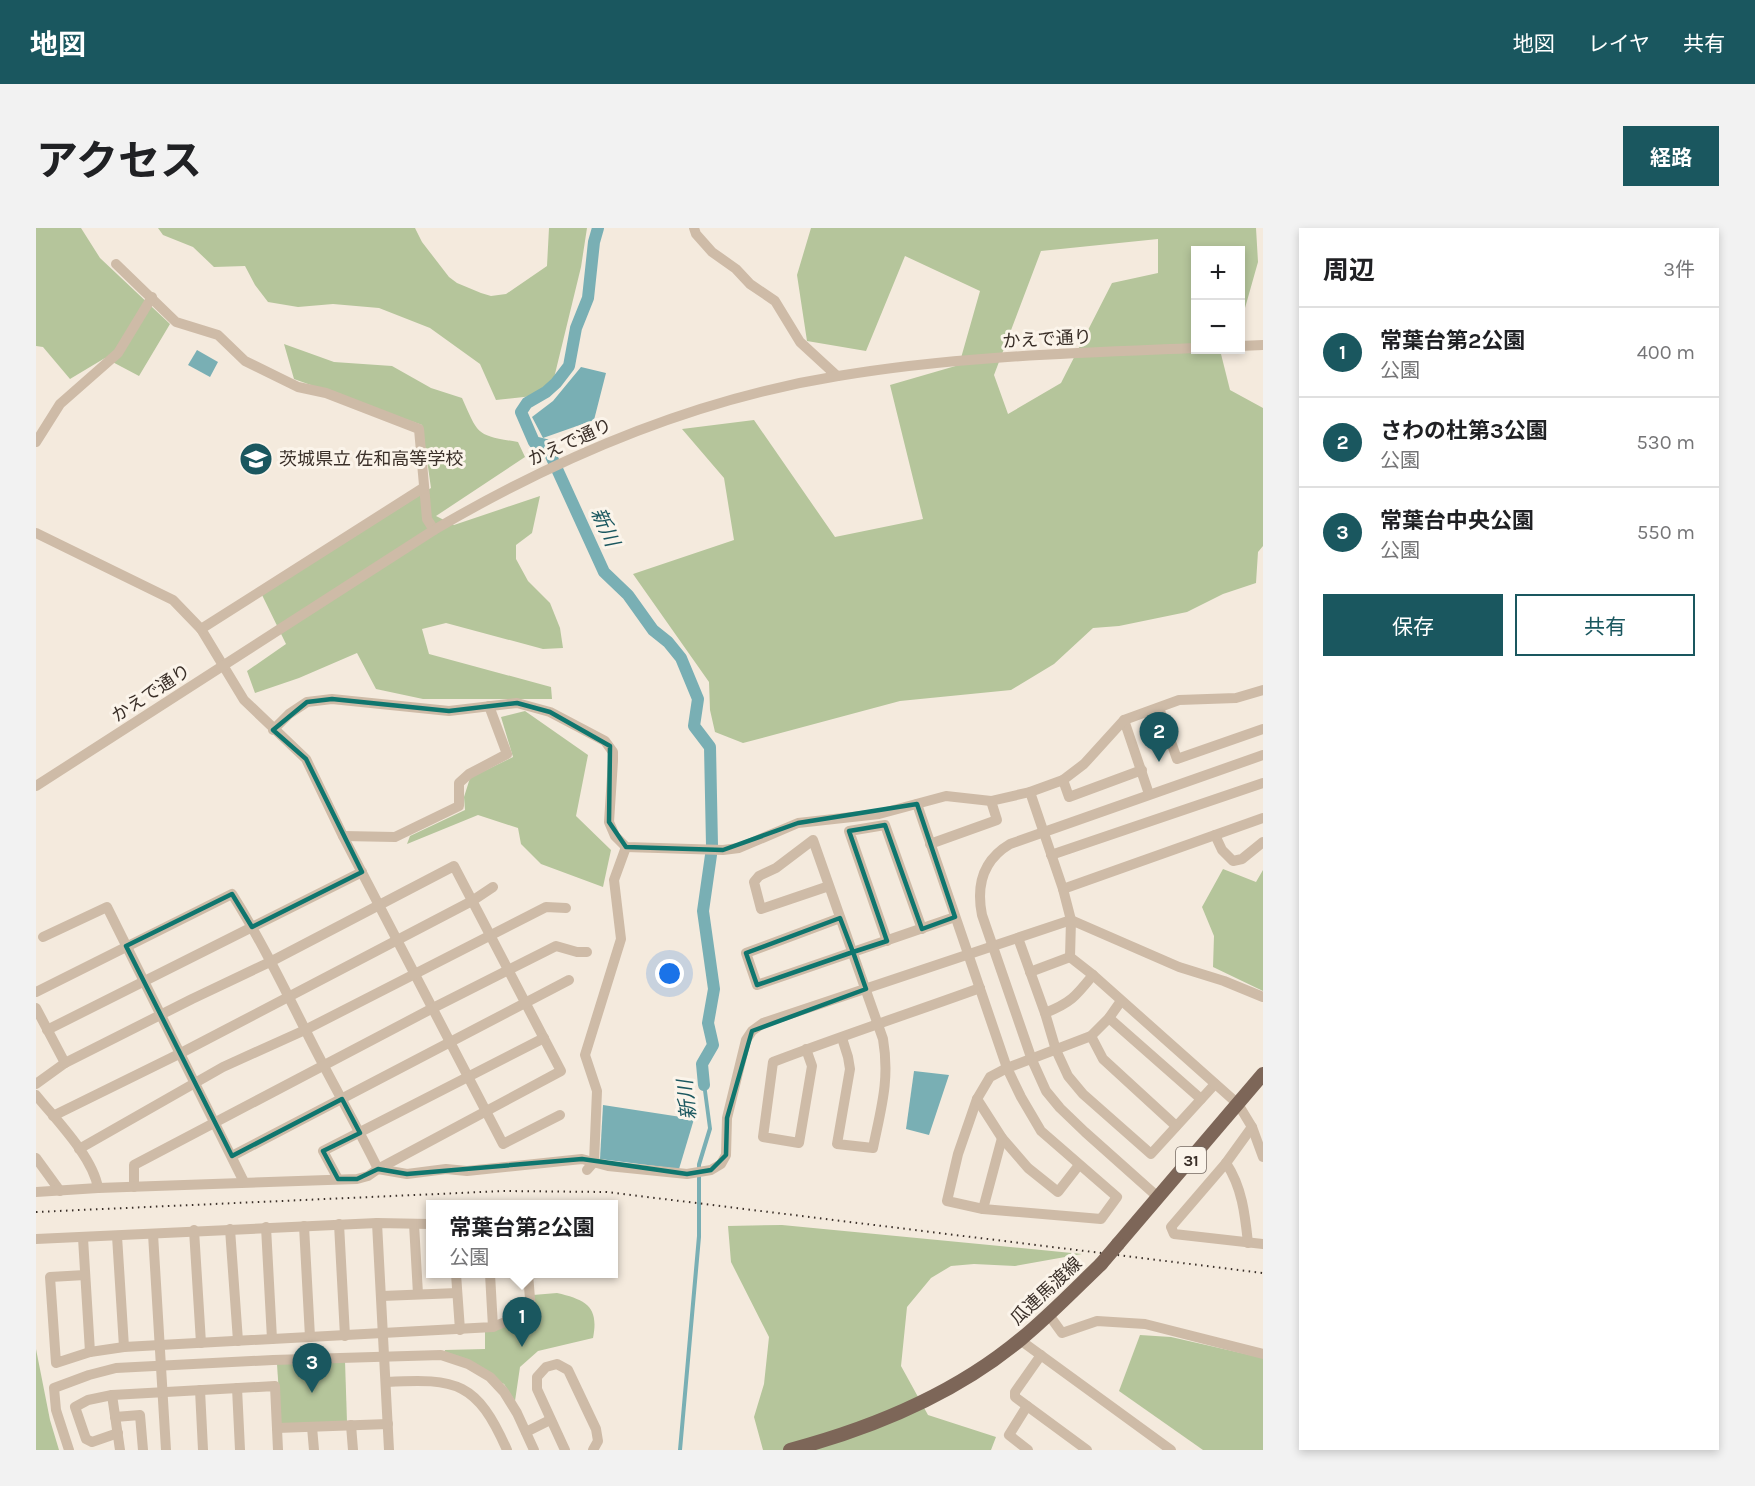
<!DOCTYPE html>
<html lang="ja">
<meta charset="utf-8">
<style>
body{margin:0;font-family:Karla,"Noto Sans JP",sans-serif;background:#f2f2f2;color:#202124}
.controls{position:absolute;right:18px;top:18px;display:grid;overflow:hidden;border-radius:0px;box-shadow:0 3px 9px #0003}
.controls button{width:54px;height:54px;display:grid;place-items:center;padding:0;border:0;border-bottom:2px solid #e0e0e0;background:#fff;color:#202124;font:30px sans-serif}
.you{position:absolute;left:634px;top:746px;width:21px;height:21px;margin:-15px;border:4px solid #fff;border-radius:50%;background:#1a73e8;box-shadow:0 0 0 9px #1a73e833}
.badge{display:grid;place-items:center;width:39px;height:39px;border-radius:50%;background:#1a575f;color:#fff;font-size:20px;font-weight:700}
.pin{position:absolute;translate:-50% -50px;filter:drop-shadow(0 2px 3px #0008)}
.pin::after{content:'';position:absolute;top:32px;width:21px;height:18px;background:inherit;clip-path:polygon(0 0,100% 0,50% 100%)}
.popup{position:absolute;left:390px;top:972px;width:192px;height:78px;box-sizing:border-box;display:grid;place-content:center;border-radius:0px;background:#fff;filter:drop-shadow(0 2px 4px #0005);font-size:20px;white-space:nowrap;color:#757577}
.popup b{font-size:22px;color:#202124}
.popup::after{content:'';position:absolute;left:50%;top:100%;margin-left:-12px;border:12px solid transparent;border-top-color:#fff}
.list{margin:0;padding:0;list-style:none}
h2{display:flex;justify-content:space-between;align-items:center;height:78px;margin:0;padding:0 24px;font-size:26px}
h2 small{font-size:20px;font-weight:400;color:#757577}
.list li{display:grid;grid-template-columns:39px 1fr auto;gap:18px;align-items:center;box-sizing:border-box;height:90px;padding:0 24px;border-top:2px solid #e0e0e0}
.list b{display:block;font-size:22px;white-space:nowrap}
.list p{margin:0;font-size:20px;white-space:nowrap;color:#757577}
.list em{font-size:20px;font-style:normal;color:#757577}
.actions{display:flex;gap:12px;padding:18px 24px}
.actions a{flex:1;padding:14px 0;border:2px solid #1a575f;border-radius:0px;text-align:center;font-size:21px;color:#1a575f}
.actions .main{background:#1a575f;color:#fff}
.map{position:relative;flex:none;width:1227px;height:1222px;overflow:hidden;border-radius:0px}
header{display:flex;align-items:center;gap:36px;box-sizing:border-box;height:84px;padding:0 30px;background:#1a575f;color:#fff}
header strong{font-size:28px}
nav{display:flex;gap:33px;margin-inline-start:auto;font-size:21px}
.intro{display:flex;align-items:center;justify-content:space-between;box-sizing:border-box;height:144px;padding:0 36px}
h1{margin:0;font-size:42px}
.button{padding:15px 27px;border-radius:0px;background:#1a575f;color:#fff;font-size:21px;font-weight:700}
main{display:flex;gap:36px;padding:0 36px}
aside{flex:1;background:#fff;border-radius:0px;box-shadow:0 3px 9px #0003}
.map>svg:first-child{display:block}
.green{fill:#b5c59b;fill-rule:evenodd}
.water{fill:#79afb4}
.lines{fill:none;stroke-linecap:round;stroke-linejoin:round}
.river{stroke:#79afb4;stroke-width:12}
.minor{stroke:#cebba7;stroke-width:10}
.major{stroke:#7d6658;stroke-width:14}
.rail{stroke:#3a2f28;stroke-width:2;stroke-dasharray:1.5 4.5;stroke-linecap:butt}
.major-bridge{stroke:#7d6658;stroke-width:14}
.marked{fill:none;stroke:#0f766e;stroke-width:4.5;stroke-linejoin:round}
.labels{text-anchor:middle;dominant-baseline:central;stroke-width:6;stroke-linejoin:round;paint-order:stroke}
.shield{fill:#fbf4ea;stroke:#746a62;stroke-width:1.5}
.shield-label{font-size:16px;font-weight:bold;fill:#3a2f28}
.street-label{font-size:18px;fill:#3a2f28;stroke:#fbf4ea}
.poi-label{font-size:18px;fill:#3a2f28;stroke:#fbf4ea;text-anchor:start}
.water-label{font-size:20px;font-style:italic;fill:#1a575f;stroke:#fbf4ea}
</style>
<header>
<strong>地図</strong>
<nav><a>地図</a><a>レイヤ</a><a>共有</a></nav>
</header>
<div class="intro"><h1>アクセス</h1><a class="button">経路</a></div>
<main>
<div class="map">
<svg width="1227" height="1222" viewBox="0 0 1227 1222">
<rect width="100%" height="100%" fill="#f4eadd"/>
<!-- green -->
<g class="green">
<path d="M0,0H45L64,30L134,96L103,148L69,130L34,151L7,119L0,118Z"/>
<path d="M122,0H379L386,14L413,49L421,55L445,65L455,68L470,66L511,38L513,0H551L545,39L518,150L497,168L460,172L444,136L394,100L343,80L297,76L262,79L232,74L219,57L209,38L178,39L157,19L127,7Z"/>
<path d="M775,0H1220L1222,34L1209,80L1205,82L1204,22H1160V122H1184L1194,162L1227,180V318L1222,324L1220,355L1187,366L1151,384L1083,398L1057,400L1018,436L975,462L864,473L707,515L679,504L674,482L673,454L597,346L698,312L688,250L646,201L718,192L799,309L887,291L854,157L923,137L944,63L869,28L830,123L771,113L761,47ZM1122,11V45L1076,55L1025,155L972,186L958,147L1005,23Z"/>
<path d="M248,116L298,134L356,138L395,160L426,170C443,208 440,207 482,214L489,229L400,288L418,297L504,268L496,305L480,317V331L492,353L514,375L524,400L527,420L507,421L410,395L386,401L393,426L515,459L516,471H387L340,461L321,425L263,450L219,465L211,443L250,416L226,367L395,260L386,197L258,151Z"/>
<path d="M489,483L552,527L540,588L575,622L567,659L505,636L485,616L482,600L442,587L371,616L374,608L429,582L428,569L434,550L477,529L465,489Z"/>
<path d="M1187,641L1220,654L1227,642V763L1177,739L1178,708L1166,679Z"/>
<path d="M746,997L1046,1026L979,1038L938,1036L915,1038L895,1050L871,1079L865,1138L892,1187L960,1209L955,1222H727L718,1189L728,1156L733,1109L695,1034L692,998Z"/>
<path d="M521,1065C551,1072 563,1079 557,1110L502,1123L484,1139L479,1173L468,1156L408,1125L409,1122L449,1121V1103L497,1085V1067Z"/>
<path d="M1104,1107L1135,1109L1227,1130V1222H1167L1083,1163Z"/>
<path d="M0,1121L14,1192L23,1222H0Z"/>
<path d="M309,1133L311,1194L245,1197L241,1136Z"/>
</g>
<!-- water -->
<g class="water">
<path d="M161,122L182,134L174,149L152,137Z"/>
<path d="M545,139L570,145L558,192L507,210L496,189L517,173Z"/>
<path d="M664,840L668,841L676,901L665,937V1009L646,1222H642L661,1008V936L672,900Z"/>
<path d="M878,843L913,847L893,907L870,901Z"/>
<path d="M567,877L658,891L643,941L564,931Z"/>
</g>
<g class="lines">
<!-- river -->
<g class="river">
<path d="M562,0L558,14L552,70L540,100L533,138L520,155L510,164L491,175L485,184L498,214L510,217L568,344L592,367L617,402L632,414L645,430L662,471L658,498L674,519L676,617"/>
<path d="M668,857L666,836L677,817L672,795L678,761L667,683L675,627"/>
</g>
<!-- minor -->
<g class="minor">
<path d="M658,0L660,6L676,24L700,41L714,56L739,73L764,114L801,148"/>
<path d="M80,36L140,94L182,107L209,133L262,159L290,165L383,201L391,291L398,302"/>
<path d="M1204,118L1227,117"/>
<path d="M0,214L24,176L82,125L116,69"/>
<path d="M0,305L137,372L165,401L208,472L270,531L307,608L467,916L524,887"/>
<path d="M165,401L387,260"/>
<path d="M1123,480L1141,531L1227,501"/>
<path d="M1088,492L1113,566"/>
<path d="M237,502L253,486L271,474L296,471L413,483L481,475L514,484L569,513L577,524V533L573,594L579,608L590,619L687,622L703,620L762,595L843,586L910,568L955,573L994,564L1027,552L1048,536L1088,492L1143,472L1200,470L1227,462"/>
<path d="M1027,552L1033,569L1106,542"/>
<path d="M0,558L398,302C522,229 659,171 802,148C920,128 1040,125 1160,120"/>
<path d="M881,576L971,840L985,869L1005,903L1081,969L1065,991L947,981L911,973L922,926L941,871L954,849L971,840L1055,808L1073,790L1085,773"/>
<path d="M1179,607L1186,622L1197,633L1206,631L1227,614"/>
<path d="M307,608L359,609L423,578V555L433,546L471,526L453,478"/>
<path d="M894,616L961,592L955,573"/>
<path d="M1015,627L1227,555"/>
<path d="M793,658L725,681L718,654L723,648L740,640L777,612L847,811C854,852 845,880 837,920L801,916L814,841L812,829L806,810"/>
<path d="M1027,661L1227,590"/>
<path d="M804,690L710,725L721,757L919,689"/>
<path d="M7,709L71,679L208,954"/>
<path d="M982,710L1009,785L1020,822L1032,848L1047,866L1115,926L1179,856"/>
<path d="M851,713L813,603L849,597L886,701"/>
<path d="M994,744L1034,729"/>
<path d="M0,764L196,666C227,715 252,768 278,819C299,860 322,900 342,941L525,843L418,638L234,734L156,771L29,835L0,856"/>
<path d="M1227,769L1188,753L1143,739L1035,692L1034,729L1057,747L1202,876L1216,899L1227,929"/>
<path d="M0,780L29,835"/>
<path d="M1009,785C1035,775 1040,768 1057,747"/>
<path d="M1073,790L1165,871"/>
<path d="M11,802L326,644"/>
<path d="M1055,808L1067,831L1140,898"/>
<path d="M770,821L776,838L763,915L727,909L737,834C805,808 875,785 944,760"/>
<path d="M0,867C20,892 57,929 62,960"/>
<path d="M941,871L966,910L992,940L1022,964L1043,937"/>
<path d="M17,888L143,826L436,673L457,659"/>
<path d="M1216,899L1190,935L1135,999L1138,1006L1227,1016"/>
<path d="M43,921L187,839L269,802L510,679L530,680"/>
<path d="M196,928L533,752"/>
<path d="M0,930L24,963"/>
<path d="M1190,935C1206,959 1209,986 1212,1015"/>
<path d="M551,942L558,934L561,863L549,827L585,711L578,652L590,619"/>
<path d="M302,951L287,923L508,810"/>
<path d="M98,959V937L397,780L520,718L541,724H551"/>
<path d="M0,964L62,960L321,951L332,948L342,941L371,946L410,941L431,943L546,931L572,938L651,946L675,942L685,936L690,927L691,890L710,812L716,803L727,795L1035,692L1027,661L994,564"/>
<path d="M1123,970L1049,904L1024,880L1010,863L996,832L946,687C940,657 947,632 974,616L1227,527"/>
<path d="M947,981L966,910"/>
<path d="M341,995L353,1222"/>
<path d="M303,996L309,1108"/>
<path d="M378,996L382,1066"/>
<path d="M268,998L274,1109"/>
<path d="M230,999L236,1111"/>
<path d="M194,1001L202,1113"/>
<path d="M158,1002L165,1115"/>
<path d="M117,1006L130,1222"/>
<path d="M81,1008L88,1119"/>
<path d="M47,1010L54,1124"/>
<path d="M0,1011L341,995L394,996"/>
<path d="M420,1046L424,1102"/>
<path d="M49,1047L14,1049L20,1135L54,1124L88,1119L457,1099L454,1046"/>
<path d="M346,1068L421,1065"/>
<path d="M1013,1087L1026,1105L1061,1093L1109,1096L1227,1126"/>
<path d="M457,1099L495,1083L492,1046"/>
<path d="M984,1112L1135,1222"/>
<path d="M1005,1127L979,1164V1169L1051,1222"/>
<path d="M351,1154C421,1150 441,1154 471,1222"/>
<path d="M201,1160L204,1222"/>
<path d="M164,1162L167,1222"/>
<path d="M76,1167L52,1172L39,1179L50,1211L56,1214L82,1205"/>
<path d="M991,1178L973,1207L992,1222"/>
<path d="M79,1189L104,1187L107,1222"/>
<path d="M315,1197L317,1222"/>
<path d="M276,1199L278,1222"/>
<path d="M241,1200L352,1196"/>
<path d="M490,1204L514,1192"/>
<path d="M33,1222L20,1182L18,1160L53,1147L80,1140L237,1132L405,1127L432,1136L454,1149L468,1164L481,1185L498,1222"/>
<path d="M84,1222L76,1167L239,1158L242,1222"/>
<path d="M529,1222L501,1161V1149L510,1139L521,1136L532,1142L560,1201L562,1213L557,1222"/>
</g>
<!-- major -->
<g class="major">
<path d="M1082,1016L1227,846"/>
<path d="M754,1222C837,1200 919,1166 985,1111C1013,1088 1039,1061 1065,1036"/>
</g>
<!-- rail -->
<path class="rail" d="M0,984L468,963L571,964L1227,1045"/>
<!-- major-bridge -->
<path class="major-bridge" d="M1065,1036L1082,1016"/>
</g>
<!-- marked area -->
<path class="marked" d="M296,471L413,483L481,475L514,484L574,518L573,594L590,619L687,622L762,595L881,576L919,689L886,701L849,597L813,603L851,713L817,724L804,690L710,725L721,757L817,724L830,761L716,803L691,890L690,927L675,942L651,946L546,931L371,946L342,941L321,951H302L287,923L324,905L306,871L196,928L90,718L196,666L216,699L326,644L270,531L237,502L271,474Z"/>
<!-- icons -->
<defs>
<g id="school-disc" transform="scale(1.725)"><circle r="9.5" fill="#1a575f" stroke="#fbf4ea"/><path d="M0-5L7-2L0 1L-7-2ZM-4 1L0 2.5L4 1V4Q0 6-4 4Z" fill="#fff"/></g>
</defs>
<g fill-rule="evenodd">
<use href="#school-disc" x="220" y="231"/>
</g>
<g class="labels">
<!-- shield labels -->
<rect class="shield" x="1140" y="919" width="30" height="26" rx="4.5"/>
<g class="shield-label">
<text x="1155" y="932">31</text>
</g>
<!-- street labels -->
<g class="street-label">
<text transform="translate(1011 111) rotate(-3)">かえで通り</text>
<text transform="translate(534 214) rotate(-24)">かえで通り</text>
<text transform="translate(115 465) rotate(-33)">かえで通り</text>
<text transform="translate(1010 1063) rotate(-43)">瓜連馬渡線</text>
</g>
<!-- poi labels -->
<g class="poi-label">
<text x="243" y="231">茨城県立 佐和高等学校</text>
</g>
<!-- water labels -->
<g class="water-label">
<text transform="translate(569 299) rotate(65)">新川</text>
<text transform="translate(651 872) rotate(-96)">新川</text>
</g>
</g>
</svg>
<div class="controls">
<button>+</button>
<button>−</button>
</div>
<div class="you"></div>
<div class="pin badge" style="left:486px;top:1119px">1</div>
<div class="popup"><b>常葉台第2公園</b>公園</div>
<div class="pin badge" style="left:1123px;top:534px">2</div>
<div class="pin badge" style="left:276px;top:1165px">3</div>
</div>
<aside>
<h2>周辺<small>3件</small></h2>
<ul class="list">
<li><span class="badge">1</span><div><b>常葉台第2公園</b><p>公園</p></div><em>400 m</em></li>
<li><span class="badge">2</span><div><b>さわの杜第3公園</b><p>公園</p></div><em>530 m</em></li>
<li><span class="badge">3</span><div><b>常葉台中央公園</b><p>公園</p></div><em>550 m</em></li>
</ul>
<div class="actions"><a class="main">保存</a><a>共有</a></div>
</aside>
</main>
